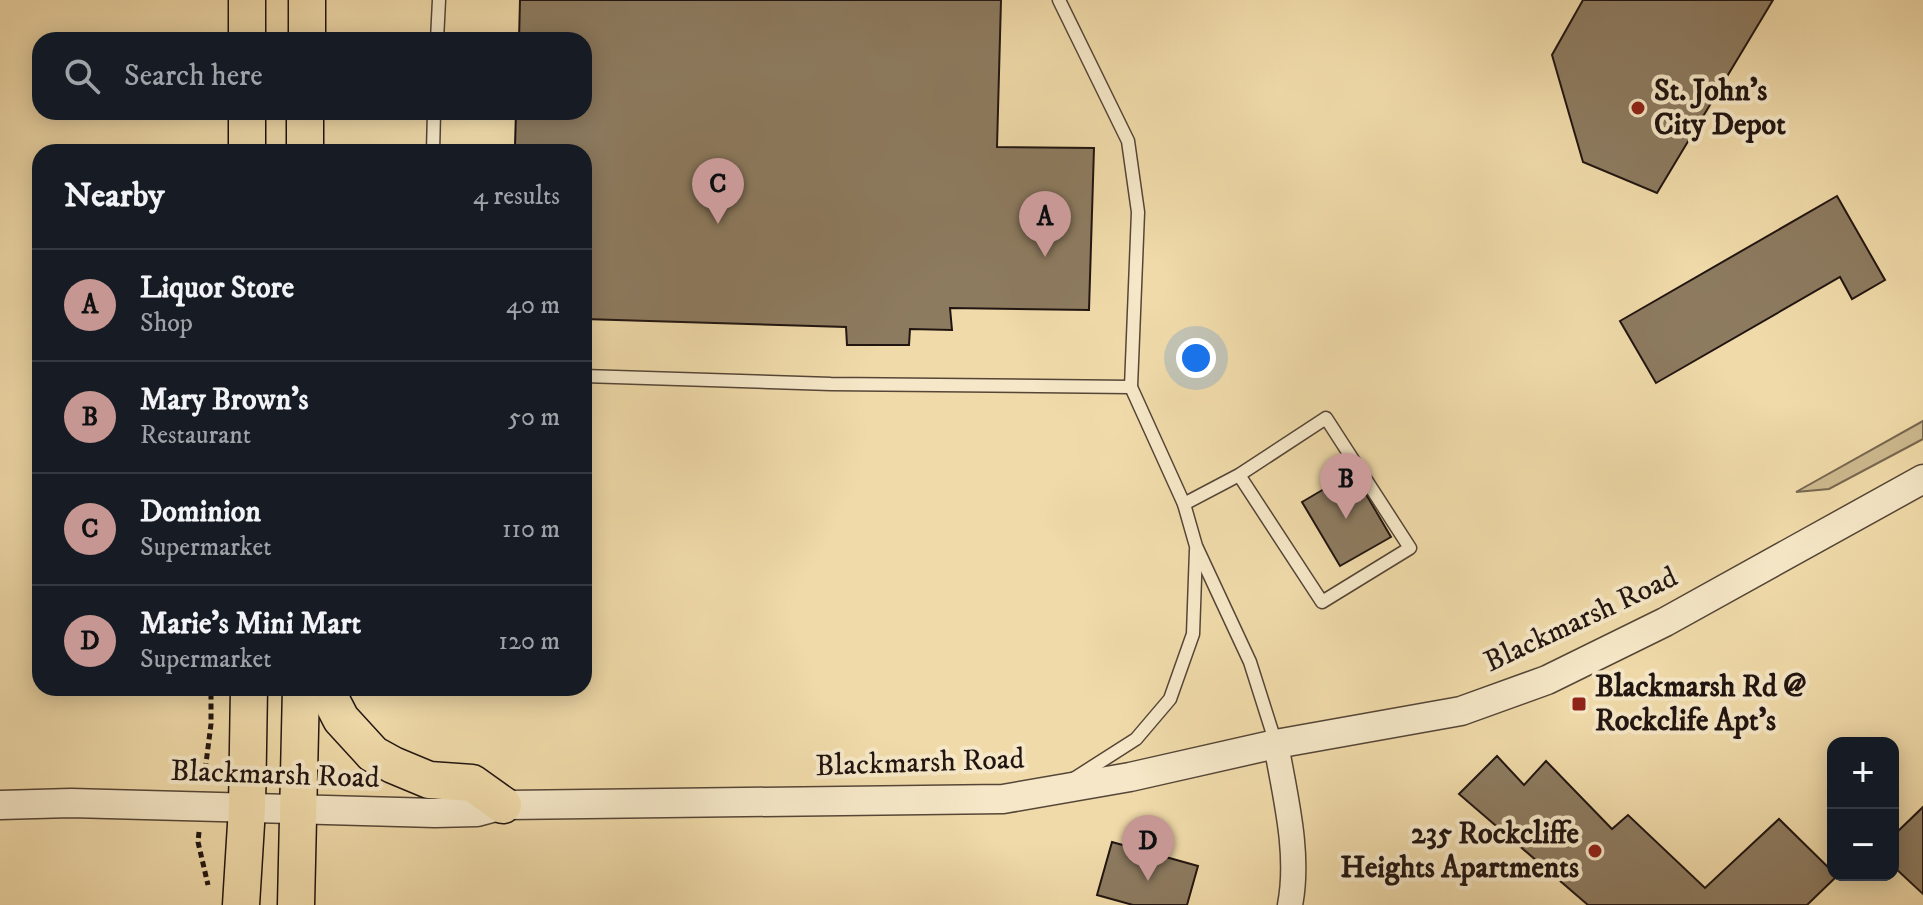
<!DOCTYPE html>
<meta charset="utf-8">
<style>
body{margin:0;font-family:"IM FELL DW Pica",serif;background:#242831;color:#f1f3f6}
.controls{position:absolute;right:24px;bottom:24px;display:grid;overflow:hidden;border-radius:16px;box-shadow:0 4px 20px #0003}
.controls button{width:72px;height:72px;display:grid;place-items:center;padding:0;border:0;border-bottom:2px solid #363941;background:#171b24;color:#f1f3f6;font:40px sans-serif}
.you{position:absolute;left:1196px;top:358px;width:28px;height:28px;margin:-20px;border:6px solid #fff;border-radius:50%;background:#1a73e8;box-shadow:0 0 0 12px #1a73e833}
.badge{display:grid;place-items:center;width:52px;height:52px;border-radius:50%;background:#c59692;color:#111;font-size:26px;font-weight:700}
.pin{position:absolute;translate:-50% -66px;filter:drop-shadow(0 2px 4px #0008)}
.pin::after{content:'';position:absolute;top:42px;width:28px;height:24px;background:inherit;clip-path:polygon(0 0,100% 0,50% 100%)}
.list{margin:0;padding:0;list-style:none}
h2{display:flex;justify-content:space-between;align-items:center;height:104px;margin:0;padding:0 32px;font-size:34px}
h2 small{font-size:26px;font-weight:400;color:#9ea1a6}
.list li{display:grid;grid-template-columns:52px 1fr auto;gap:24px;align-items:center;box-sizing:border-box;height:112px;padding:0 32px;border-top:2px solid #363941}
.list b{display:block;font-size:30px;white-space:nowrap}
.list p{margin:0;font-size:26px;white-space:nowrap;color:#9ea1a6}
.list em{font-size:26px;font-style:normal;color:#9ea1a6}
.icon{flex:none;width:44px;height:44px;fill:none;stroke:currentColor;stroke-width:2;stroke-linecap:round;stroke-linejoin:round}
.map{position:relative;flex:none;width:1923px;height:905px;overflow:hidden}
.search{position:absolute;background:#171b24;box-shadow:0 4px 20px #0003;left:32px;top:32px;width:560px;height:88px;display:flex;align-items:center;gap:20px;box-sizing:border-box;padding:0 28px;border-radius:24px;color:#9ea1a6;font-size:30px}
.panel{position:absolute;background:#171b24;box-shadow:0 4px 20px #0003;left:32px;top:144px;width:560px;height:552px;border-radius:24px}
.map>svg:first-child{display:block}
.green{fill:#cdb98f;stroke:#776750;stroke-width:2}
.building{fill:#8d7b60;stroke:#211511;stroke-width:2}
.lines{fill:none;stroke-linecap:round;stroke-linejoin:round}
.service-casing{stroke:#554637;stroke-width:15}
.minor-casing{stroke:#554637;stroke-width:27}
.tertiary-casing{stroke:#554637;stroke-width:31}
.primary-casing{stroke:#211511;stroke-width:39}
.path{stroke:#211511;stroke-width:5;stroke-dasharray:6 4;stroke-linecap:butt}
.service{stroke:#f5e7c7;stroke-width:12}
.minor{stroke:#f5e7c7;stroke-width:24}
.tertiary{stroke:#f5e7c7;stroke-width:28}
.primary{stroke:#f0daa9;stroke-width:36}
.poi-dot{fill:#8f2418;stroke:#f5e7c7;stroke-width:3}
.labels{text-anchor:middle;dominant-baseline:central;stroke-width:8;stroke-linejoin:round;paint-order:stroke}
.poi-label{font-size:30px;font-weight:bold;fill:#211511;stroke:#f5e7c7;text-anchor:start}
.street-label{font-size:30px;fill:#211511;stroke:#f5e7c7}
</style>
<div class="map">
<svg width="1923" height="905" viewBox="0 0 1923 905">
<rect width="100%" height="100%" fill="#f0daa9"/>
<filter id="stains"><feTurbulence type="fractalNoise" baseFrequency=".0025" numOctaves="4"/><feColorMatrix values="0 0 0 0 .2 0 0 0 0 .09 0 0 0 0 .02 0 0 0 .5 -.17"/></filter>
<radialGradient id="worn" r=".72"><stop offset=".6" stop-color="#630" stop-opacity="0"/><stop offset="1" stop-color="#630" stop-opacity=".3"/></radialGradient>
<!-- green -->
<path class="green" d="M1923,421V439L1829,489L1796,492Z"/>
<!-- building -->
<g class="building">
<path d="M520,0H1001L997,147L1094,148L1089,310L950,308L952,330L910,329L909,345H847L846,327L584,319V152H502V148L515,146L516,112H584V40H519Z"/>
<path d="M1583,0H1773L1657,193L1583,162L1552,55Z"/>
<path d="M1837,196L1885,280L1852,299L1840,277L1656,383L1620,321Z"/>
<path d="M1353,472L1391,537L1340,566L1302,502Z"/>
<path d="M1497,756L1524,785L1546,761L1612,829L1628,815L1705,888L1779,819L1837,876L1807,905H1588L1459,794Z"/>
<path d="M1923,807V894L1893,866V836Z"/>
<path d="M1112,842L1198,866L1187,905H1133L1097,895Z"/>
</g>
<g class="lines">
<!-- service casing -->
<g class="service-casing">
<g id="service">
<path d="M1059,0L1128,141L1138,212L1131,387L1184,504L1196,546L1250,662L1276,744"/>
<path d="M437,40L439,0"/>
<path d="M433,152L434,112"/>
<path d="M584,376L831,384L1131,387"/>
<path d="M1184,504L1239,475L1326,418L1410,548L1322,602L1239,475"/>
<path d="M1075,778L1136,739L1170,699L1193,634L1196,550"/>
</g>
</g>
<!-- minor casing -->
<g class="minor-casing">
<path id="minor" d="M1276,744C1285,796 1300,853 1290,905"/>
</g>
<!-- tertiary casing -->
<g class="tertiary-casing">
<path id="tertiary" d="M0,805L71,803L435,813L477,812L503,805L1003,799L1130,777L1276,744L1461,711L1547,680L1665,622L1923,479"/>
</g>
<!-- primary casing -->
<g class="primary-casing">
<g id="primary">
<path d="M247,40V0"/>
<path d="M307,40V0"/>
<path d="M247,152V112"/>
<path d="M305,152V112"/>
<path d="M325,688L341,719L373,754L393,765L429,780L472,783L503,805"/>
<path d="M241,905L247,808L249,688"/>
<path d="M296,905L301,688"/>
</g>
</g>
<!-- path -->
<g class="path">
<path d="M204,779L211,724V688"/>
<path d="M199,832L198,842L208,885"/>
</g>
<!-- service -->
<use href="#service" class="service"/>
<!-- minor -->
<use href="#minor" class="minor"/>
<!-- tertiary -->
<use href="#tertiary" class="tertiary"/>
<!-- primary -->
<use href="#primary" class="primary"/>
</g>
<!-- markers -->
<g class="poi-dot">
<circle cx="1638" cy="108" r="8"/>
<rect x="1571" y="696" width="16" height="16" rx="4"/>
<circle cx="1595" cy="851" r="8"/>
</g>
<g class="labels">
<!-- poi labels -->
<g class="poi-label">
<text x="1654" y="91">St. John's<tspan x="1654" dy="34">City Depot</tspan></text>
<text x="1595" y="687">Blackmarsh Rd @<tspan x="1595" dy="34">Rockclife Apt's</tspan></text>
<text x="1579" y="834" text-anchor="end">235 Rockcliffe<tspan x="1579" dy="34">Heights Apartments</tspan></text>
</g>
<!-- street labels -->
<g class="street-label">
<text transform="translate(1581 620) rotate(-25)">Blackmarsh Road</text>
<text transform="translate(920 763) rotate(-2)">Blackmarsh Road</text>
<text transform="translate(275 775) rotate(2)">Blackmarsh Road</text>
</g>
</g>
<rect width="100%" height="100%" filter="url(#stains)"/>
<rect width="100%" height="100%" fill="url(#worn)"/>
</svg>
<div class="controls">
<button>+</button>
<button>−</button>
</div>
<div class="you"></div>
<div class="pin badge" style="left:1045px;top:257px">A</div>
<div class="pin badge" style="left:1346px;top:519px">B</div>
<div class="pin badge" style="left:718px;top:224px">C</div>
<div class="pin badge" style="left:1148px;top:881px">D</div>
<div class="search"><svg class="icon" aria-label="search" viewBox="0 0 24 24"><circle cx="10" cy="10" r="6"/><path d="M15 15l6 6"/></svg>Search here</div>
<section class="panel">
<h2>Nearby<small>4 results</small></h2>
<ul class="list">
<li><span class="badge">A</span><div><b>Liquor Store</b><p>Shop</p></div><em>40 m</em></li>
<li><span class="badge">B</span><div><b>Mary Brown's</b><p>Restaurant</p></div><em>50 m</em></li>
<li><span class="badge">C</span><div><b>Dominion</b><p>Supermarket</p></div><em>110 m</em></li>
<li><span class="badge">D</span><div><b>Marie's Mini Mart</b><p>Supermarket</p></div><em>120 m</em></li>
</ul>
</section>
</div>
